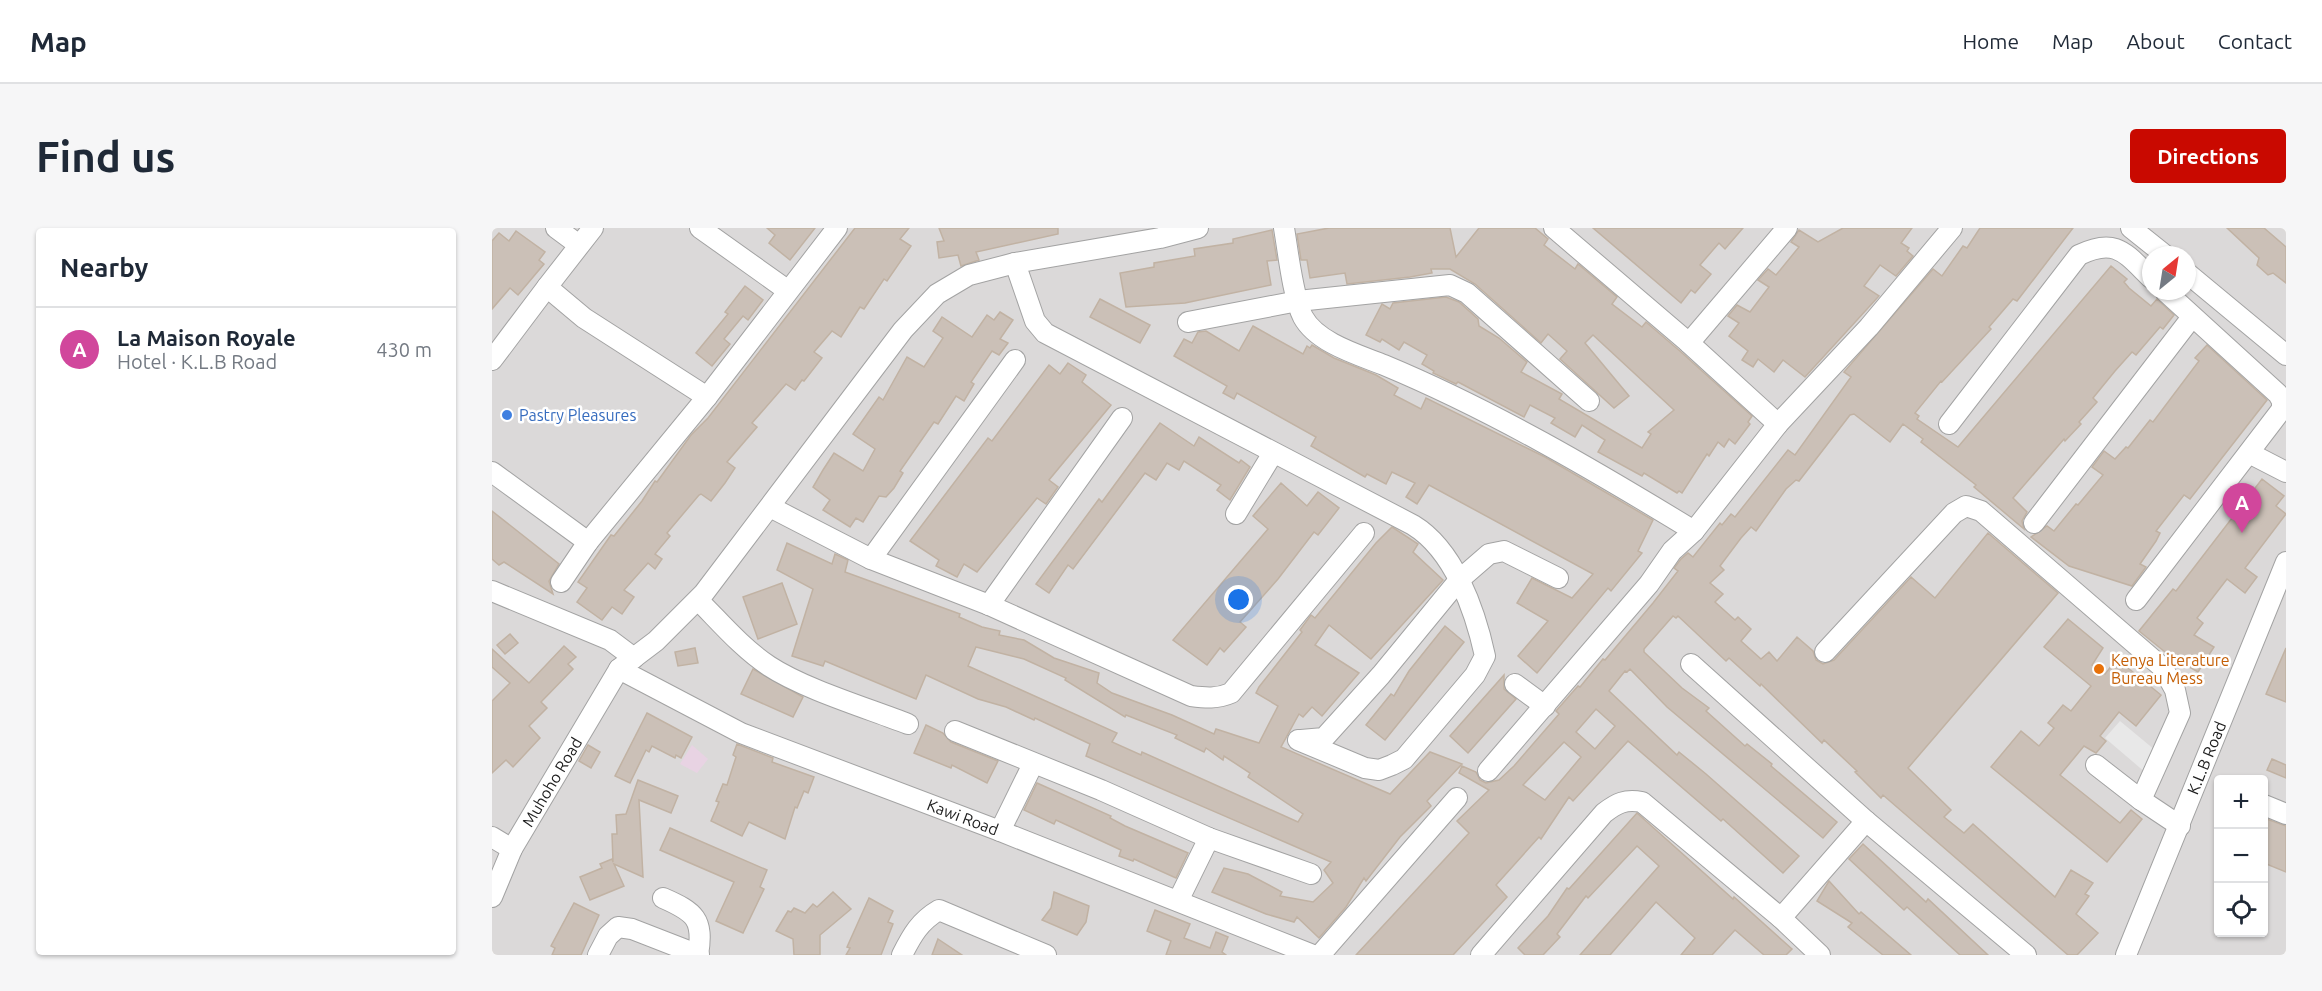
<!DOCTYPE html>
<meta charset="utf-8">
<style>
body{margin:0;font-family:Ubuntu,sans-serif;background:#f6f6f7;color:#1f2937}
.controls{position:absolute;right:18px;bottom:18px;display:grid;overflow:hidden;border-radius:6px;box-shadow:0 2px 4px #0004}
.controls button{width:54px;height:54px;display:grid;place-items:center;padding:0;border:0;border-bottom:2px solid #e0e1e3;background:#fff;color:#1f2937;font:30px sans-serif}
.compass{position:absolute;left:1650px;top:18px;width:54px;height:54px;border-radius:50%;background:#fff;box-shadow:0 2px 4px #0004;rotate:30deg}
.you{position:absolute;left:747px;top:372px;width:21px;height:21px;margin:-15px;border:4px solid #fff;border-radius:50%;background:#1a73e8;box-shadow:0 0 0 9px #1a73e833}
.badge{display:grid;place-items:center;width:39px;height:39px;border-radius:50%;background:#c90900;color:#fff;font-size:20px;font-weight:700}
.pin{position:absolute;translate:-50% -50px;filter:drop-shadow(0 2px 3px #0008)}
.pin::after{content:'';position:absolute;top:32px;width:21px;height:18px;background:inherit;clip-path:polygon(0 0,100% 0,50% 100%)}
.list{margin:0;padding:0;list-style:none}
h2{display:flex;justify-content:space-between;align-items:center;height:78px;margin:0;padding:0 24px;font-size:26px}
h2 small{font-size:20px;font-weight:400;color:#747a83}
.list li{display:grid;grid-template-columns:39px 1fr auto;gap:18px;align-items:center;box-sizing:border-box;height:84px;padding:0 24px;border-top:2px solid #e0e1e3}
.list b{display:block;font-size:22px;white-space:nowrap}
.list p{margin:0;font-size:20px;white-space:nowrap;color:#747a83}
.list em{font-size:20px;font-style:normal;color:#747a83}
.icon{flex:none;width:33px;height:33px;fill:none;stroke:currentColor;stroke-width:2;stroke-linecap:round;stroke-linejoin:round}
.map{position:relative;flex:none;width:1794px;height:727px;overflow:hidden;border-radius:6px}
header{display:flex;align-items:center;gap:36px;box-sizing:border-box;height:84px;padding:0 30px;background:#fff;border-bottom:2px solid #e0e1e3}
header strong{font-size:28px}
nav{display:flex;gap:33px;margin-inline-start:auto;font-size:21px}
.intro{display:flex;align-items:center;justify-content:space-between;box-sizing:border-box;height:144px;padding:0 36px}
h1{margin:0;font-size:42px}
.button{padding:15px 27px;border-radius:6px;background:#c90900;color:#fff;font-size:21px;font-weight:700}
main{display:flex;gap:36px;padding:0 36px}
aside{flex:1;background:#fff;border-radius:6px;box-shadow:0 2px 4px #0004}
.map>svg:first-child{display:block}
.residential{fill:#dbd9d9;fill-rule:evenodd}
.industrial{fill:#e8d3e3}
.parking{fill:#e8e8e8}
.building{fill:#cbc0b7;stroke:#c1b2a3;stroke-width:1.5;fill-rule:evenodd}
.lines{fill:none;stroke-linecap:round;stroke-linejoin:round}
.minor-casing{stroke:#a3a3a3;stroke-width:22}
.minor{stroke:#fff;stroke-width:20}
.shop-dot{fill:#3f7fe0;stroke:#fff;stroke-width:2}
.food-dot{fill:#e8710a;stroke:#fff;stroke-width:2}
.labels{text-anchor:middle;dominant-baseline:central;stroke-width:5;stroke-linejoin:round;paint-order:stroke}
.shop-label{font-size:16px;fill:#366cbe;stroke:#fff;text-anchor:start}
.food-label{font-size:16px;fill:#c56008;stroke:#fff;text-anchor:start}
.street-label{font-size:16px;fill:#1c1c1c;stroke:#fff}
</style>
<header>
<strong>Map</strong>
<nav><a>Home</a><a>Map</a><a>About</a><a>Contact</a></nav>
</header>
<div class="intro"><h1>Find us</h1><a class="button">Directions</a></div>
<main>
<aside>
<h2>Nearby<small></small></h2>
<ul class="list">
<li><span class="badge" style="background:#d1479c">A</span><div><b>La Maison Royale</b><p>Hotel · K.L.B Road</p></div><em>430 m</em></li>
</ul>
</aside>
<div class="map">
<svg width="1794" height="727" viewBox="0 0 1794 727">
<rect width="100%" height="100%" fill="#efebe1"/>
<!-- residential -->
<path class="residential" d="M0,0H1794V727H0ZM1659,27H1695V63H1659ZM1726,552H1772V704H1726Z"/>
<!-- industrial -->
<path class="industrial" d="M200,517L216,531L205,545L188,536Z"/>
<!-- parking -->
<path class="parking" d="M1628,493L1669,527L1654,545L1613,510Z"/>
<!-- building -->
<g class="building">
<path d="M275,0H323L298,32L277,15L283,7Z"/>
<path d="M363,0H417L408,11L419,18L395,53L392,51L372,81L368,79L349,109L340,103L322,124L330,130L312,153L310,152L303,162L294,156L260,195L265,199L235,234L243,240L233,255L219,273L209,266L207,267L175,305L178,308L163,326L170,331L163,341L156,335L132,362L142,369L130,386L120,379L110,392L85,374L95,360L86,354L119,307L122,308L150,273L163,253L165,254L199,207L216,190Z"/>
<path d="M447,0H566V6L484,24L487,32L469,38L466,27L447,30L445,14L452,13Z"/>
<path d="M837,0H958L964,29L987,0H1043L1056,11L1052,17L1083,41L1086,36L1125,69L1120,76L1150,99L1154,94L1189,124L1260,188L1256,194L1258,196L1243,216L1237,211L1232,219L1226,214L1217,228L1215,226L1190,265L1187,263L1185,265L1152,245L1150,248L1106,224L1113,212L1090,197L1083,209L1059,195L1063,190L1038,177L1032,189L966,154L964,156L941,145L942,143L930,136L935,127L912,114L907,122L890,111L888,114L874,107L890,76L898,81L901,75L954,69L967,74L986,91L987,98L1007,110L1035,134L1029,144L1070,166L1067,171L1150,220L1159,206L1156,204L1182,182L1101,107L1093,115L1137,168L1122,180L1068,131L1075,123L1056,106L1049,115L983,56L958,41H939L940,45L918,49L855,56L853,45L818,50L815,32H809L805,6Z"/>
<path d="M1101,0H1251L1233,21L1227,15L1208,37L1219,46L1203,65L1199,62L1189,75Z"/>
<path d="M1351,0H1420L1409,15L1417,20L1415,23L1421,28L1404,48L1388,37L1372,58L1387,68L1313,149L1291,132L1282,144L1266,131L1261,139L1250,132L1256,123L1237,108L1247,95L1236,88L1245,77L1258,84L1277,59L1266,52L1276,41L1284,47L1307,19L1299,14L1307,2L1326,14Z"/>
<path d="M1488,0H1581L1525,73L1521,71L1497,99L1499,101L1450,154L1449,153L1423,185L1427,188L1425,191L1466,219L1619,38L1635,51L1632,54L1637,60L1659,78L1665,71L1682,87L1671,101L1668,99L1644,127L1640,124L1623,143L1601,170L1605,174L1587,194L1589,196L1573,213L1572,211L1521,270L1535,284L1530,293L1532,301L1482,259L1484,257L1429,214L1431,211L1411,196L1398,214L1362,186L1358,187L1307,253L1304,252L1294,261L1264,303L1259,299L1249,310L1228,338L1232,342L1218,355L1231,366L1223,374L1243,392L1246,389L1259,401L1249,413L1269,431L1277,424L1285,433L1305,409L1321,423L1324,432L1331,436L1342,432L1419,349L1443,370L1496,305L1566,365L1416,540L1459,582L1452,589L1472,605L1481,596L1563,669L1579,642L1601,655L1593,666L1597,668L1584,686L1606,705L1585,727H1576L1391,567L1389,570L1363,544L1365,543L1332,512L1330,515L1269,456L1268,458L1237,430L1234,433L1186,388L1184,390L1181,388L1152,421V424L1190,460L1217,480L1214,483L1253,518L1255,516L1280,536L1279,538L1345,594L1331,610L1175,479L1138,441L1135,444L1133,443L1117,463L1185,527L1187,524L1214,546L1307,628L1291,645L1231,591L1229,593L1136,513L1081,573L1077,569L1049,611L1047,609L1004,657L1015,669L961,727H864L977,605L965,593L997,562L967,545L970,538L984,544L988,552L994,555L1007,552L1022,538L1067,486L1064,483L1086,458L1088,459L1111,431L1113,432L1161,375L1186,343L1182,340L1189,331L1196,325L1201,329L1228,295L1230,297L1239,286L1243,289L1296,222L1303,227L1359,149L1352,144L1441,41L1450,48L1471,18L1475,20ZM1104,481L1123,498L1103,521L1084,504ZM1072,514L1089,529L1053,572L1031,557Z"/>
<path d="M1735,0H1772L1794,19V55L1781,45L1776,47L1765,37L1767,30Z"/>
<path d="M780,2L785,32L775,33L779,57L693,75L634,79L628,45L662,39V35L703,28L702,21L741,15V11Z"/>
<path d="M24,3L53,24L47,32L52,36L26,67L18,60L0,81V13L7,5L17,13Z"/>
<path d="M253,58L271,72L256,92L251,88L232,111L238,116L220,138L204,125L236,86L233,84Z"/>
<path d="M608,71L658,97L648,115L598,89Z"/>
<path d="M508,84L521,92L508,111L516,115L507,127L500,123L479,154L482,156L472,173L464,168L446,196L442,194L408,243L411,245L402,260L394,269L387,268L371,294L364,290L358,299L331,282L338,272L321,259L331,242L342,225L371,243L383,221L361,206L387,169L391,172L415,129L432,139L451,110L441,103L450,89L480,109L495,87L502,92Z"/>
<path d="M761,98L811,126L815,118L818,120L820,117L842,130L884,147L906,160L902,167L929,181L934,170L1053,229L1120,268L1161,292L1146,323L1150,325L1119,363L1116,360L1045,445L1026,428L1056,393L1025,375L1040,350L1080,370L1101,346L937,257L925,276L914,269L923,255L900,244L894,256L875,246L873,249L819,218L824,209L745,165L742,171L731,165L735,158L682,128L692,111L700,115L706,104L714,103L747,123Z"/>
<path d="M1715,117L1775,172L1698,271L1692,267L1664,303L1668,305L1664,313L1648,336L1654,339L1640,358L1577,338L1539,309L1555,298L1562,303L1584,276L1586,277L1611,247L1600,239L1612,223L1623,231L1634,219L1636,220L1658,192L1661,194L1707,133L1703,130Z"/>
<path d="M576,135L594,147L590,154L619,177L557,252L566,259L554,276L545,270L485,344L472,336L465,349L444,338L447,332L418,313L496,210L500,213L557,137L568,146Z"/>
<path d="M668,195L702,218L707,209L747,235L749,232L758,239L738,272L725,262L729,257L692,233L687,242L675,235L664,252L653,245L581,341L576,337L557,365L544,356L607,271L610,274Z"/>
<path d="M1770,251L1792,268L1784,278L1794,286L1753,340L1765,349L1753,365L1735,351L1705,390L1711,395L1702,407L1722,419L1706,444L1678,428L1647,403L1681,361L1684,363Z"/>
<path d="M789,255L815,278L826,264L847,280L826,307L822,304L786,351L748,394L754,399L732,424L728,420L715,437L681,412L776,301L761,288Z"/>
<path d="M0,283L67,336L57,353L61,366L12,334L7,337L0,331Z"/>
<path d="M900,299L926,316L921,324L951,352L879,431L837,397L823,417L867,445L830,488L820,479L811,489L807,486L789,519L898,566L938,524L970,536L935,573L939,578L908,609L874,653L872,650L854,679L827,710L805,689L802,694L774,686L720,664L732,640L756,646L790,664L788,668L821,674L841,655L832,642L839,634L594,528L598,516L543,490L542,492L514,479L486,471L434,447L424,471L333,433L331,438L300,428L321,361L285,342L295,315L340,336L343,326L356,332L353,344L468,386L467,389L490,399L508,403L507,407L532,412L562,430L607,445L605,455L620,465L680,487L722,506L724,501L767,515L786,478L764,465L767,459L810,404L808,402L819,387L823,390L884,315ZM484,419L532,431L574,450L573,452L633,489L634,487L685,507L683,510L712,524L714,520L731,532L732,528L758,545L756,549L811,586L806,594L650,524L649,527L620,514L625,505L476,438Z"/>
<path d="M290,355L305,396L266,411L251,369Z"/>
<path d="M1576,391L1611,420L1600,437L1613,446L1625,431L1669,467L1644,498L1627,484L1608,508L1614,513L1604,525L1592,518L1568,547L1628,595L1639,582L1650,591L1615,634L1499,539L1529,503L1547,518L1562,500L1556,495L1571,477L1579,483L1599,458L1552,419Z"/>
<path d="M953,398L972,414L893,512L874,497L899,466L902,468L917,443Z"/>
<path d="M18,406L26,415L13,426L5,417Z"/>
<path d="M72,418L84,429L76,436L81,441L49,474L55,480L37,498L48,510L21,539L14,532L0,545V473L18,455L0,439V421L37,455Z"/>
<path d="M203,420L206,435L186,438L183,424Z"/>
<path d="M1794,420V474L1774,466Z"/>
<path d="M261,441L311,469L301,489L249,466Z"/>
<path d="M1012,447V461L1024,471L976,525L958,508Z"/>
<path d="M155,485L200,509L189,530L184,527L183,530L160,518L157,524L154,522L138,555L123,548Z"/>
<path d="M434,497L451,505L459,514L506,533L495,555L460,537L459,540L422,525Z"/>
<path d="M245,516L281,530L280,534L322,549L316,565L312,563L305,580L303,579L293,611L257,594L250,608L219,593L227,574L224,573L231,556L235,557L244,529L241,527Z"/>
<path d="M96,517L108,524L99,540L87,533Z"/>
<path d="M1780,531L1794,537V550L1775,542Z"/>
<path d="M146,552L186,568L179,585L147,572L151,649L122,636L132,658L98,672L88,649L110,640L108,636L120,631L121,634L120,606H125L124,587L134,586Z"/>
<path d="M545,555L619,588L618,590L633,598L696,625L684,650L642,631L641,633L627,628L629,622L564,592L562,596L532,582Z"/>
<path d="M1145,585L1241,671L1242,669L1300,721L1294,727H1272L1243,702L1220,727H1189L1203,710L1164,674L1118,727H1088L1167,638L1145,618L1096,670L1094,668L1065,706L1068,709L1051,727H1033L1026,720L1056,688L1075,660L1077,661Z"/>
<path d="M1772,590L1794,598V644L1772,635Z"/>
<path d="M178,600L275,642L268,659L272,661L251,705L224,693L242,654L168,622Z"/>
<path d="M1371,616L1434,674L1436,671L1496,727H1468L1415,679L1412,682L1357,631Z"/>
<path d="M1337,653L1367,686L1369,684L1419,727H1391L1356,699L1360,695L1325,673Z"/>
<path d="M341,664L359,681L328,707V727H302L301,711L284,703L296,683L299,684L302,680L313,685L321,676L325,679Z"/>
<path d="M562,664L597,678L594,694L585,707L550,692L559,680Z"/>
<path d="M377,670L401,683L396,694L401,696L389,727H354L358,720L355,719Z"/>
<path d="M82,675L107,687L89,727H60L63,720L59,718Z"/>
<path d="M663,682L698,696L692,710L718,720L724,704L736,709L730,724L734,727H674L679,713L655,703Z"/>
<path d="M446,711L470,727H440Z"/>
</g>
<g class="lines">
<!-- minor casing -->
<g class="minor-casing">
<g id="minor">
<path d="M64,0L87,17"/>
<path d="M101,0L55,59L92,90L215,169"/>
<path d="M208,0L295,62"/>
<path d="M792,0C796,23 801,70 811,89C825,115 867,127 892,137C1000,182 1102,242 1202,303"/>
<path d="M1062,0L1197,115L1286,196"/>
<path d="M1639,0L1673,27"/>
<path d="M523,35L543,93L553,105L921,297C962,322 983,382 993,428L983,447L912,531L900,537L887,542L873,540L806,512"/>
<path d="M1695,45L1794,127"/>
<path d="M696,94L806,73L958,57L975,65L1097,173"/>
<path d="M1197,115L1295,0"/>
<path d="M0,132L55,59"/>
<path d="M1457,196L1587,27C1624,9 1633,25 1659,50"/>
<path d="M1757,225L1794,244"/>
<path d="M0,244L96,314"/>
<path d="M280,280L379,331L497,377L699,468C714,470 725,471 739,465L872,305"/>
<path d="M744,286L781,225"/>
<path d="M1542,295L1700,89"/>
<path d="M379,331L523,132"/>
<path d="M69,354L96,314L215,169L345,0"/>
<path d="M0,363L118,412L142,430"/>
<path d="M206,372C229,395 250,420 277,438C312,461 375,480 416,496"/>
<path d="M1644,372L1790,181V173L1786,166L1673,63"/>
<path d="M497,377L630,190"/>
<path d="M1333,424L1462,285L1474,278L1489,283L1671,440L1683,462L1688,485L1649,572L1688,598"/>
<path d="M1199,436L1374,593L1534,727"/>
<path id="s1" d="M127,441L249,505L508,603L821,727"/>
<path d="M1023,456L1053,478"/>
<path d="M463,503L609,562L717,610L819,646"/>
<path d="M809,512L832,510L889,447L967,352L997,326L1012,323L1066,350"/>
<path d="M1604,537L1649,572"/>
<path d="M996,543L1157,356L1180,323L1202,303L1286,196L1377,99L1460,0"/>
<path d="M1772,577L1794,586"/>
<path d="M508,603L541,536"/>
<path d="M0,609L20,621"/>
<path id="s2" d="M0,669L20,621L127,441L164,413L212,365L411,102L445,66L477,47L523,35L668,10L706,0"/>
<path d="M171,670C203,684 212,691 206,727"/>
<path d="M686,673L717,610"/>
<path d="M1289,690L1374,593"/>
<path d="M106,727L116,708L126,699L140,701L207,727"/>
<path d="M410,727C420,707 428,693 447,682L554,727"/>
<path d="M828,727L965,570"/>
<path d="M989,727L1112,585C1125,575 1133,571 1150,574L1289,690L1328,727"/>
<path id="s3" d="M1634,727L1794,334"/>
</g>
</g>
<!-- minor -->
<use href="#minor" class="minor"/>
</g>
<!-- markers -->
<circle class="shop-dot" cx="15" cy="187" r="6"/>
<circle class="food-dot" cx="1607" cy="441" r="6"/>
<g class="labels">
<!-- shop labels -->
<g class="shop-label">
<text x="27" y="187">Pastry Pleasures</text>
</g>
<!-- food labels -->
<g class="food-label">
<text x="1619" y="432">Kenya Literature<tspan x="1619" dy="18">Bureau Mess</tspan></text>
</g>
<!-- street labels -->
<g class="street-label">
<text stroke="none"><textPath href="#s3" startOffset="213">K.L.B Road</textPath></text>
<text stroke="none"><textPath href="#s2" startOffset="130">Muhoho Road</textPath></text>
<text stroke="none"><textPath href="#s1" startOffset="375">Kawi Road</textPath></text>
</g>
</g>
</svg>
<div class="controls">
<button>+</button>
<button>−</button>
<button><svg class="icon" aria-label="locate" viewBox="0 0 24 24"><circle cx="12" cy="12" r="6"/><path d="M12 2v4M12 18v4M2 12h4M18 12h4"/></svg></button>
</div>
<svg class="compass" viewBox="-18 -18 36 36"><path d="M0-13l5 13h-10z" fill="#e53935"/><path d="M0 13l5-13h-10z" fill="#747a83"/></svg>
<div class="you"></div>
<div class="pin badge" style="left:1750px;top:305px;background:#d1479c">A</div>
</div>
</main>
